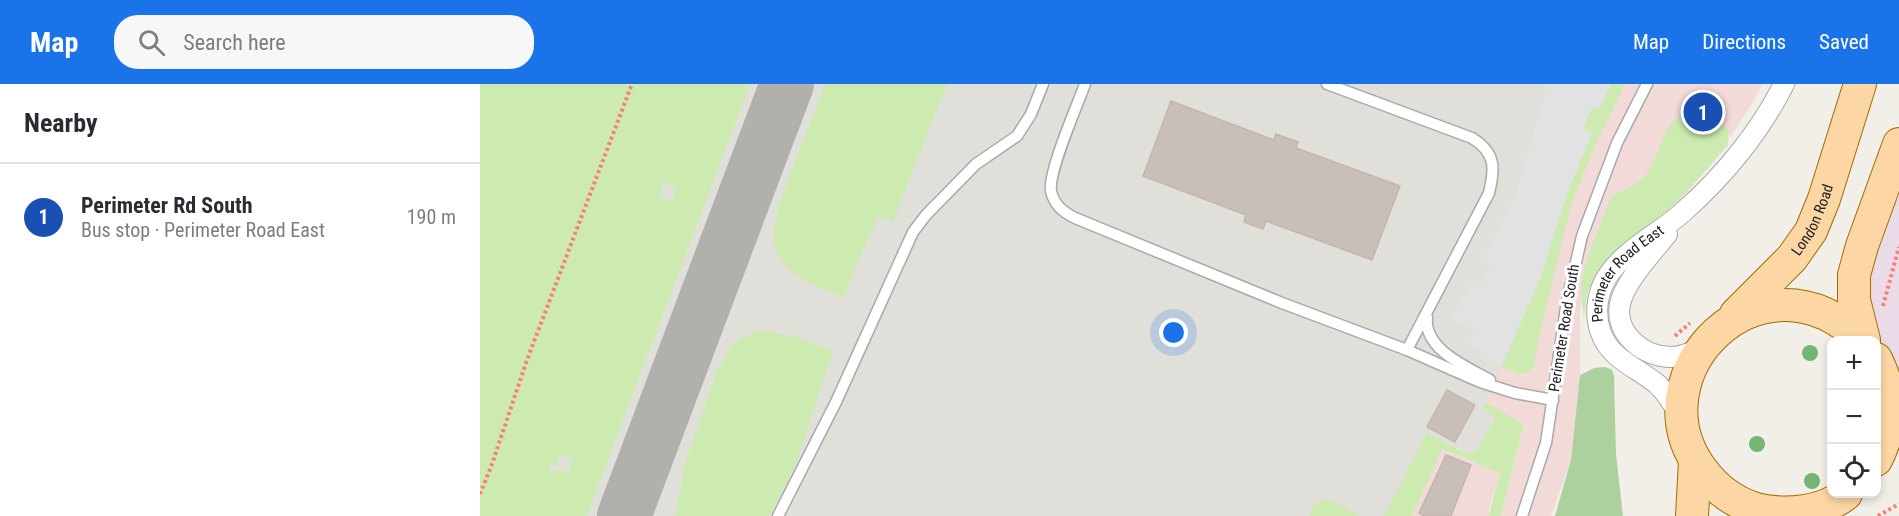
<!DOCTYPE html>
<meta charset="utf-8">
<style>
body{margin:0;font-family:"Roboto Condensed",sans-serif;background:#f7f7f7;color:#2b2b33}
.controls{position:absolute;right:18px;bottom:18px;display:grid;overflow:hidden;border-radius:12px;box-shadow:0 3px 9px #0003}
.controls button{width:54px;height:54px;display:grid;place-items:center;padding:0;border:0;border-bottom:2px solid #e1e1e2;background:#fff;color:#2b2b33;font:30px sans-serif}
.you{position:absolute;left:694px;top:249px;width:21px;height:21px;margin:-15px;border:4px solid #fff;border-radius:50%;background:#1a73e8;box-shadow:0 0 0 9px #1a73e833}
.badge{display:grid;place-items:center;width:39px;height:39px;border-radius:50%;background:#1a73e8;color:#fff;font-size:20px;font-weight:700}
.pin{position:absolute;translate:-50% -50%;border:3px solid #fff;box-shadow:0 2px 6px #0006}
.list{margin:0;padding:0;list-style:none}
h2{display:flex;justify-content:space-between;align-items:center;height:78px;margin:0;padding:0 24px;font-size:26px}
h2 small{font-size:20px;font-weight:400;color:#7c7c81}
.list li{display:grid;grid-template-columns:39px 1fr auto;gap:18px;align-items:center;box-sizing:border-box;height:108px;padding:0 24px;border-top:2px solid #e1e1e2}
.list b{display:block;font-size:22px;white-space:nowrap}
.list p{margin:0;font-size:20px;white-space:nowrap;color:#7c7c81}
.list em{font-size:20px;font-style:normal;color:#7c7c81}
.icon{flex:none;width:33px;height:33px;fill:none;stroke:currentColor;stroke-width:2;stroke-linecap:round;stroke-linejoin:round}
.map{position:relative;flex:none;width:1419px;height:432px;overflow:hidden}
header{display:flex;align-items:center;gap:36px;box-sizing:border-box;height:84px;padding:0 30px;background:#1a73e8;color:#fff}
header strong{font-size:28px}
nav{display:flex;gap:33px;margin-inline-start:auto;font-size:21px}
.search{width:420px;height:54px;background:#f7f7f7;display:flex;align-items:center;gap:15px;box-sizing:border-box;padding:0 21px;border-radius:24px;color:#7c7c81;font-size:22px}
main{display:flex}
aside{flex:1;background:#fff}
.map>svg:first-child{display:block}
.commercial{fill:#f2dad9}
.industrial{fill:#ebdbe8}
.airport{fill:#e1dfda}
.grass{fill:#cdebb0;fill-rule:evenodd}
.forest{fill:#add19e}
.parking{fill:#e2e2e2}
.lines{fill:none;stroke-linecap:round;stroke-linejoin:round}
.taxiway{stroke:#b1b0ac;stroke-width:54}
.building{fill:#c7bfb8;stroke:#c4b6ab;stroke-width:1.5}
.service-casing{stroke:#a9a9a9;stroke-width:13}
.minor-casing{stroke:#a9a9a9;stroke-width:22}
.primary-casing{stroke:#a06b00;stroke-width:34}
.path{stroke:#fa8072;stroke-width:4;stroke-dasharray:3 3;stroke-linecap:butt}
.service{stroke:#fff;stroke-width:10}
.minor{stroke:#fff;stroke-width:20}
.primary{stroke:#fcd6a4;stroke-width:32}
.tree{fill:#74b475}
.labels{text-anchor:middle;dominant-baseline:central;stroke-width:6;stroke-linejoin:round;paint-order:stroke}
.street-label{font-size:15px;fill:#222;stroke:#fff}
</style>
<header>
<strong>Map</strong>
<div class="search"><svg class="icon" aria-label="search" viewBox="0 0 24 24"><circle cx="10" cy="10" r="6"/><path d="M15 15l6 6"/></svg>Search here</div>
<nav><a>Map</a><a>Directions</a><a>Saved</a></nav>
</header>
<main>
<aside>
<h2>Nearby<small></small></h2>
<ul class="list">
<li><span class="badge" style="background:#1a4fb4">1</span><div><b>Perimeter Rd South</b><p>Bus stop · Perimeter Road East</p></div><em>190 m</em></li>
</ul>
</aside>
<div class="map">
<svg width="1419" height="432" viewBox="0 0 1419 432">
<rect width="100%" height="100%" fill="#f2efe9"/>
<!-- commercial -->
<g class="commercial">
<path d="M1137,0H1282L1275,15L1250,54L1249,47L1243,40L1223,28L1108,190L1100,227V291L1091,376L1071,432H1021L1044,341L1006,318Z"/>
<path d="M961,365L1020,389L1009,425V432H931Z"/>
</g>
<!-- industrial -->
<path class="industrial" d="M1419,60V312L1384,256L1382,162Z"/>
<!-- airport -->
<path class="airport" d="M0,0H1145L1110,73L1091,121L1060,249L1021,283L1003,325L1015,332L996,368L986,369L955,354L917,432H0Z"/>
<!-- grass -->
<g class="grass">
<path d="M0,0H270L107,432H0ZM184,99L196,104L192,117L179,112ZM80,371L93,376L88,388L77,385L72,389L68,384L73,379L76,382Z"/>
<path d="M345,0H467L413,138L398,132L363,213C325,199 279,180 298,129L296,127Z"/>
<path d="M1131,0H1145L1116,59L1091,121L1060,249L1054,282L1048,288L1039,290L1021,283L1060,195L1086,112L1111,49L1103,45L1113,22L1119,24Z"/>
<path d="M1223,28L1243,40L1249,47L1248,61L1205,110L1187,128L1134,171L1117,189L1107,210L1104,235C1103,226 1101,216 1101,206C1102,179 1122,138 1132,112C1144,106 1159,100 1167,89C1180,73 1182,38 1204,30C1210,28 1217,28 1223,28Z"/>
<path d="M279,247L293,248L307,252L308,250L353,267L317,378L289,432H195L205,380L238,282L240,283C247,263 258,253 279,247Z"/>
<path d="M1006,318L1044,340L1021,432H1009V430L1020,389L962,365L932,432H904L947,349L985,369L996,367L1015,333L1003,325Z"/>
<path d="M846,415L854,417L879,432H829L836,419Z"/>
</g>
<!-- forest -->
<path class="forest" d="M1125,283L1132,286L1134,292L1136,370L1143,432H1075L1091,376L1100,291L1114,284Z"/>
<!-- parking -->
<path class="parking" d="M1068,0H1131L1119,25L1113,22L1103,44L1112,49L1086,112L1060,195L1021,283L998,271L1000,267L988,260L995,247L971,235L993,196L1001,200L1011,181L1003,175L1036,111Z"/>
<g class="lines">
<!-- taxiway -->
<path class="taxiway" d="M144,432L307,0"/>
</g>
<!-- building -->
<g class="building">
<path d="M691,17L794,56L796,50L818,58L816,64L920,102L892,176L786,137L783,145L764,138L766,131L663,92Z"/>
<path d="M967,306L995,321L975,358L947,343Z"/>
<path d="M966,371L991,381L971,432H944L939,429Z"/>
</g>
<g class="lines">
<!-- service casing -->
<g class="service-casing">
<g id="service">
<path d="M605,0C597,22 568,88 571,107C574,121 583,128 595,134L802,219L927,266L1000,298L1035,309L1073,316"/>
<path d="M847,0L992,54C1016,69 1015,84 1009,109L927,266"/>
<path d="M947,233C943,265 987,283 1010,296"/>
<path d="M298,432L356,318L433,148L446,131L496,80L537,52L551,30L563,0"/>
<path d="M1042,432L1066,359L1087,217L1102,152L1137,59L1167,0"/>
</g>
</g>
<!-- minor casing -->
<g class="minor-casing">
<g id="minor">
<path d="M1187,150C1173,168 1145,197 1140,220C1134,249 1163,273 1191,273C1203,273 1212,268 1222,262"/>
<path id="s1" d="M1200,333C1194,321 1188,310 1177,300C1158,284 1130,275 1121,249C1114,231 1117,209 1127,193C1144,166 1180,149 1203,128C1243,93 1280,48 1304,0"/>
</g>
</g>
<!-- primary casing -->
<g class="primary-casing">
<g id="primary">
<path id="s2" d="M1256,230L1312,174L1331,147L1344,115L1380,0"/>
<path d="M1384,256L1374,216V191L1382,162L1419,60"/>
<path d="M1396,275C1413,308 1413,344 1396,376"/>
<path d="M1366,410C1342,429 1305,432 1276,425C1253,418 1236,405 1222,386C1150,290 1282,157 1382,256"/>
<path d="M1212,432L1215,377"/>
</g>
</g>
<!-- path -->
<g class="path">
<path d="M1403,222L1419,163"/>
<path d="M1195,252L1210,239"/>
<path d="M0,410L11,383L47,276L152,0"/>
<path d="M1398,432L1419,420"/>
</g>
<!-- service -->
<use href="#service" class="service"/>
<!-- minor -->
<use href="#minor" class="minor"/>
<!-- primary -->
<use href="#primary" class="primary"/>
</g>
<!-- trees -->
<g class="tree">
<circle cx="1330" cy="269" r="8"/>
<circle cx="1277" cy="360" r="8"/>
<circle cx="1332" cy="397" r="8"/>
</g>
<g class="labels">
<!-- street labels -->
<g class="street-label">
<text stroke="none"><textPath href="#s2" startOffset="123">London Road</textPath></text>
<text stroke="none"><textPath href="#s1" startOffset="189">Perimeter Road East</textPath></text>
<text transform="translate(1084 244) rotate(-81)">Perimeter Road South</text>
</g>
</g>
</svg>
<div class="controls">
<button>+</button>
<button>−</button>
<button><svg class="icon" aria-label="locate" viewBox="0 0 24 24"><circle cx="12" cy="12" r="6"/><path d="M12 2v4M12 18v4M2 12h4M18 12h4"/></svg></button>
</div>
<div class="you"></div>
<div class="pin badge" style="left:1223px;top:28px;background:#1a4fb4">1</div>
</div>
</main>
